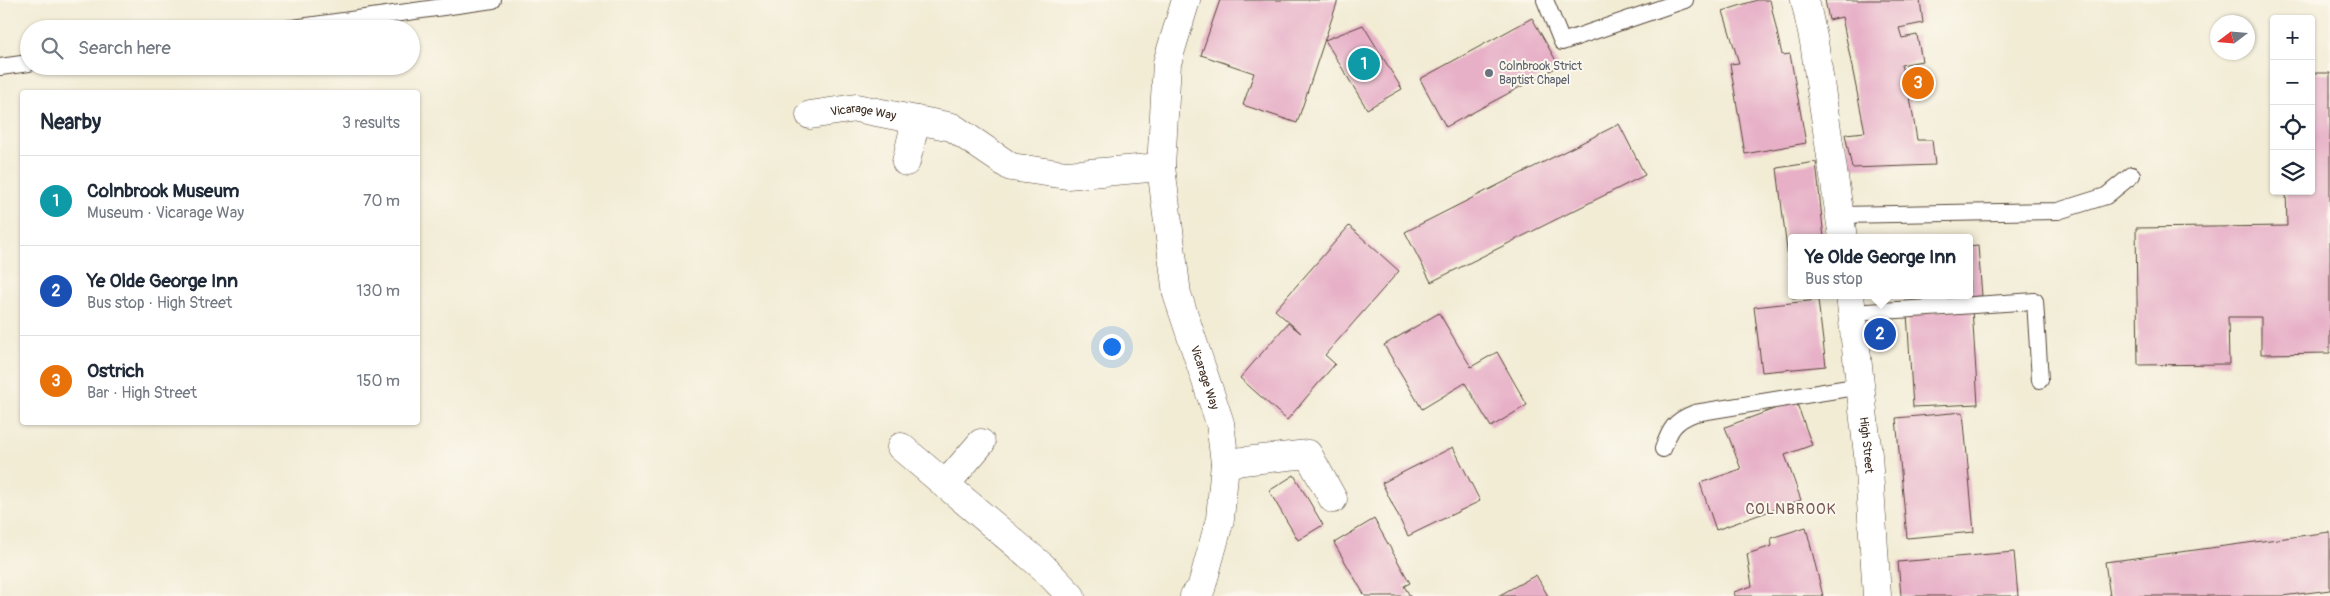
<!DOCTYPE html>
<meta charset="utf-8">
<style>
body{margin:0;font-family:Pangolin,sans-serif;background:#f2f2f3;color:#1f2937}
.controls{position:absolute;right:15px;top:15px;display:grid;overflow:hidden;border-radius:5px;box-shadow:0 1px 4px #0004}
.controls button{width:45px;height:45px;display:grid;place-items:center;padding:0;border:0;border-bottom:1px solid #e0e1e3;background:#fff;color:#1f2937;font:25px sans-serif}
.compass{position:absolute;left:2210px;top:15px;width:45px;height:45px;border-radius:50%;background:#fff;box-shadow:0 1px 4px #0004;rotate:254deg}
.you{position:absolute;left:1111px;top:346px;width:18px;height:18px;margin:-12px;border:4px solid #fff;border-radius:50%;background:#1a73e8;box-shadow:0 0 0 8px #1a73e833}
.badge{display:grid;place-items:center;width:32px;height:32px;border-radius:50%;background:#d93025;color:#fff;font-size:16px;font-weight:700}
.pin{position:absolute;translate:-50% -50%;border:2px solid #fff;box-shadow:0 1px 5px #0006}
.popup{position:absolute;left:1788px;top:234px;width:185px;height:65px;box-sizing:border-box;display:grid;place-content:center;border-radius:5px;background:#fff;filter:drop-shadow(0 1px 4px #0005);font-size:16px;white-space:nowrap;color:#747a83}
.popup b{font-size:19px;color:#1f2937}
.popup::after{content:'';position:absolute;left:50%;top:100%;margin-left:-10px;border:10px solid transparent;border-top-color:#fff}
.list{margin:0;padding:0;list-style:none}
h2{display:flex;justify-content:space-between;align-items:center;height:65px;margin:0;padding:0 20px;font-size:21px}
h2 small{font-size:16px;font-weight:400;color:#747a83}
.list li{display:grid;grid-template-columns:32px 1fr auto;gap:15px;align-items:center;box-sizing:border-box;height:90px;padding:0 20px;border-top:1px solid #e0e1e3}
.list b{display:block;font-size:19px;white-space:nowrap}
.list p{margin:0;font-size:16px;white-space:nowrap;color:#747a83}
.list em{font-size:16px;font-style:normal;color:#747a83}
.icon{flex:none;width:28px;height:28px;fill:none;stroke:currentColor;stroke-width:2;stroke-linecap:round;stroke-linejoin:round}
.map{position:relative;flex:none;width:2330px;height:596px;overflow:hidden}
.search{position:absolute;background:#fff;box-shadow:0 1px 4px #0004;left:20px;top:20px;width:400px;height:55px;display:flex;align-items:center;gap:12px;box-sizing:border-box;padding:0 18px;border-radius:28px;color:#747a83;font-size:19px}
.panel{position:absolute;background:#fff;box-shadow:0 1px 4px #0004;left:20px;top:90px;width:400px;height:335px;border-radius:5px}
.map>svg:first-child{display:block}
.building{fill:#e7b0c7}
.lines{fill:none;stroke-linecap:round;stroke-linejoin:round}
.service-casing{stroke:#564739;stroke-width:18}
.minor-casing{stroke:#564739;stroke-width:29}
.service{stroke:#fff;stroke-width:16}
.minor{stroke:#fff;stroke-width:28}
.worship-dot{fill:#6b7280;stroke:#fbf7ec;stroke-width:2}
.labels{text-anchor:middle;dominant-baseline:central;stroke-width:4;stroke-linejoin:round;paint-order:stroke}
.worship-label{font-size:12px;fill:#5b616d;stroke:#fbf7ec;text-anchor:start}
.street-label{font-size:12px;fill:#3b2a1e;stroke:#fbf7ec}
.quarter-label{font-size:15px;letter-spacing:1px;fill:#775959;stroke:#fbf7ec}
</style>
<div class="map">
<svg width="2330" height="596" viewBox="0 0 2330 596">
<rect width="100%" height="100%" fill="#fbf7ec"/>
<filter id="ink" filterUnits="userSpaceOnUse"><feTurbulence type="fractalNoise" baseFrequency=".02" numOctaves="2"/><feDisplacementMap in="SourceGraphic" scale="10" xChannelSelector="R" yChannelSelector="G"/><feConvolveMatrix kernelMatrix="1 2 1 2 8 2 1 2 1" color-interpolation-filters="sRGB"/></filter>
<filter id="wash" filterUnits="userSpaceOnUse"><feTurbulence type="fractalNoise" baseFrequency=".0096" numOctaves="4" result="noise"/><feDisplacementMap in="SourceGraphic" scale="20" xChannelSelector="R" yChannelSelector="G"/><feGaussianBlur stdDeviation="1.12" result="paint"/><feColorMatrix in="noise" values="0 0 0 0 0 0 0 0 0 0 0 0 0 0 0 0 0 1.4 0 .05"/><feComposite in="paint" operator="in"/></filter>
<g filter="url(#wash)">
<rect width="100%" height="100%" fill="#f2ecd5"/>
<g id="blocks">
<!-- building -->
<g class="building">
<path d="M1220,0H1338L1297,123L1243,105L1254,73L1201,55Z"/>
<path d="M1757,0H1770L1782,55L1790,54L1806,143L1745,154L1730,64L1739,63L1723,11Z"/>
<path d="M1825,0H1920L1923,23L1899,28L1902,38L1917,35L1922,61L1901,65L1909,91L1917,140H1932L1935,165L1852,168L1845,134L1865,132L1842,17L1829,20Z"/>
<path d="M1532,18L1559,66L1446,127L1420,79Z"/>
<path d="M1363,25L1402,89L1367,109L1325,40Z"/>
<path d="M2311,73H2330V353L2261,354V317H2228L2229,364L2138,365L2136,228L2287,226L2286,191H2311Z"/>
<path d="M1619,124L1645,175L1431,282L1405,232Z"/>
<path d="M1816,162L1824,238H1791L1790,275L1777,168Z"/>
<path d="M1349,226L1399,271L1325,355L1335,364L1287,420L1240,378L1288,323L1301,333L1275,310Z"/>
<path d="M1978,246L1982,296L1946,298V295H1969V247Z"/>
<path d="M1792,295H1808V297L1792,298Z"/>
<path d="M1818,300L1826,366L1762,372L1754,307Z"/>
<path d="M1972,309L1978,404L1913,407L1907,313Z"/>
<path d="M1439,313L1471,367L1497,352L1527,405L1491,427L1465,383L1422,409L1384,345Z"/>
<path d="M1796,401L1812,445L1785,455L1801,500L1716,530L1700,483L1741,469L1725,427Z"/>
<path d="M1963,412L1974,532L1907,538L1896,418Z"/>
<path d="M1453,447L1480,501L1408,536L1382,483Z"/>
<path d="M1294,475L1323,525L1298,540L1269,491Z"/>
<path d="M1374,519L1410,583L1404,586L1410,596H1365L1334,543Z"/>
<path d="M1806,527L1823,596H1735L1734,592L1752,586L1747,554L1772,546L1771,538Z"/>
<path d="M2330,532V590L2282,596H2110L2105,562Z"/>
<path d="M2014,552L2018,596H1901L1898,562Z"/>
<path d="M1536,575L1548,596H1498Z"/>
</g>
</g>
</g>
<g filter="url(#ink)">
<use href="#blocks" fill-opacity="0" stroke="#564739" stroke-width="1"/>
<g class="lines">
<!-- service casing -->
<g class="service-casing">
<g id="service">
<path d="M1545,0L1562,42L1685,0"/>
<path d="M286,29L493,0"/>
<path d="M0,67L29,63"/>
<path d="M1840,215L2058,211L2106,196L2132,175"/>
<path d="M1852,313L2035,301L2040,380"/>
<path d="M1663,449C1670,429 1674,421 1695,413L1861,386"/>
</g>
</g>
<!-- minor casing -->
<g class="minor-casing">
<g id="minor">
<path id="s1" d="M1186,0L1167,63L1161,167L1177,294L1220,423L1225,463L1220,519L1201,589L1194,596"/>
<path d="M1805,0L1814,42L1843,238"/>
<path id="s2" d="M810,115L856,108L952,127L1011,167L1067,175L1161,167"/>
<path d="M906,162L916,120"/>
<path id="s3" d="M1850,295L1868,455L1877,596"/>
<path d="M901,447L1043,567L1071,596"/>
<path d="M1225,463L1308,454L1333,499"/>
<path d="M945,485L981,443"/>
</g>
</g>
<!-- service -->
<use href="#service" class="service"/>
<!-- minor -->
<use href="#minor" class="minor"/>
</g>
</g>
<!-- markers -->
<circle class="worship-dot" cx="1489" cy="73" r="5"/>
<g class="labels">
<!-- worship labels -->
<g class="worship-label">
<text x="1499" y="66">Colnbrook Strict<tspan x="1499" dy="14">Baptist Chapel</tspan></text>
</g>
<!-- street labels -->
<g class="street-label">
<text stroke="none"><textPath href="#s2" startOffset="54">Vicarage Way</textPath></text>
<text stroke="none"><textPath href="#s1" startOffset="386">Vicarage Way</textPath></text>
<text stroke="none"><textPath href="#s3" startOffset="151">High Street</textPath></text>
</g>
<!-- quarter labels -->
<g class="quarter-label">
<text x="1791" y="509">COLNBROOK</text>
</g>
</g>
</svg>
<div class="controls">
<button>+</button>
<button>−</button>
<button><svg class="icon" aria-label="locate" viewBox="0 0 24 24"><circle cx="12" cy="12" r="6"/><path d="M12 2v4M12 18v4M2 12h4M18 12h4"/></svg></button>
<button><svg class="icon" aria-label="layers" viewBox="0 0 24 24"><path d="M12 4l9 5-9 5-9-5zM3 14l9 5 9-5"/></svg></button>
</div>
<svg class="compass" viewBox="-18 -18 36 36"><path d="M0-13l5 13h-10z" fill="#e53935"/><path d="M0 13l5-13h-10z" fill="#747a83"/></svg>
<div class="you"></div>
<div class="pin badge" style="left:1364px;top:64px;background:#0f9aa8">1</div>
<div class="pin badge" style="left:1880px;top:334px;background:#1a4fb4">2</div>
<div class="popup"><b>Ye Olde George Inn</b>Bus stop</div>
<div class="pin badge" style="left:1918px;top:83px;background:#e8710a">3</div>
<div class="search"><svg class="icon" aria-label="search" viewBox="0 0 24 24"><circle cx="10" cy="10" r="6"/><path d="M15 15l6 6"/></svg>Search here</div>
<section class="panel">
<h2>Nearby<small>3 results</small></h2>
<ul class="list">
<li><span class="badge" style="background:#0f9aa8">1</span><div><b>Colnbrook Museum</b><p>Museum · Vicarage Way</p></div><em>70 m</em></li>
<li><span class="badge" style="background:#1a4fb4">2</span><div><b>Ye Olde George Inn</b><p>Bus stop · High Street</p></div><em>130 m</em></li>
<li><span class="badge" style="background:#e8710a">3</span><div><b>Ostrich</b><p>Bar · High Street</p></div><em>150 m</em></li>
</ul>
</section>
</div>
